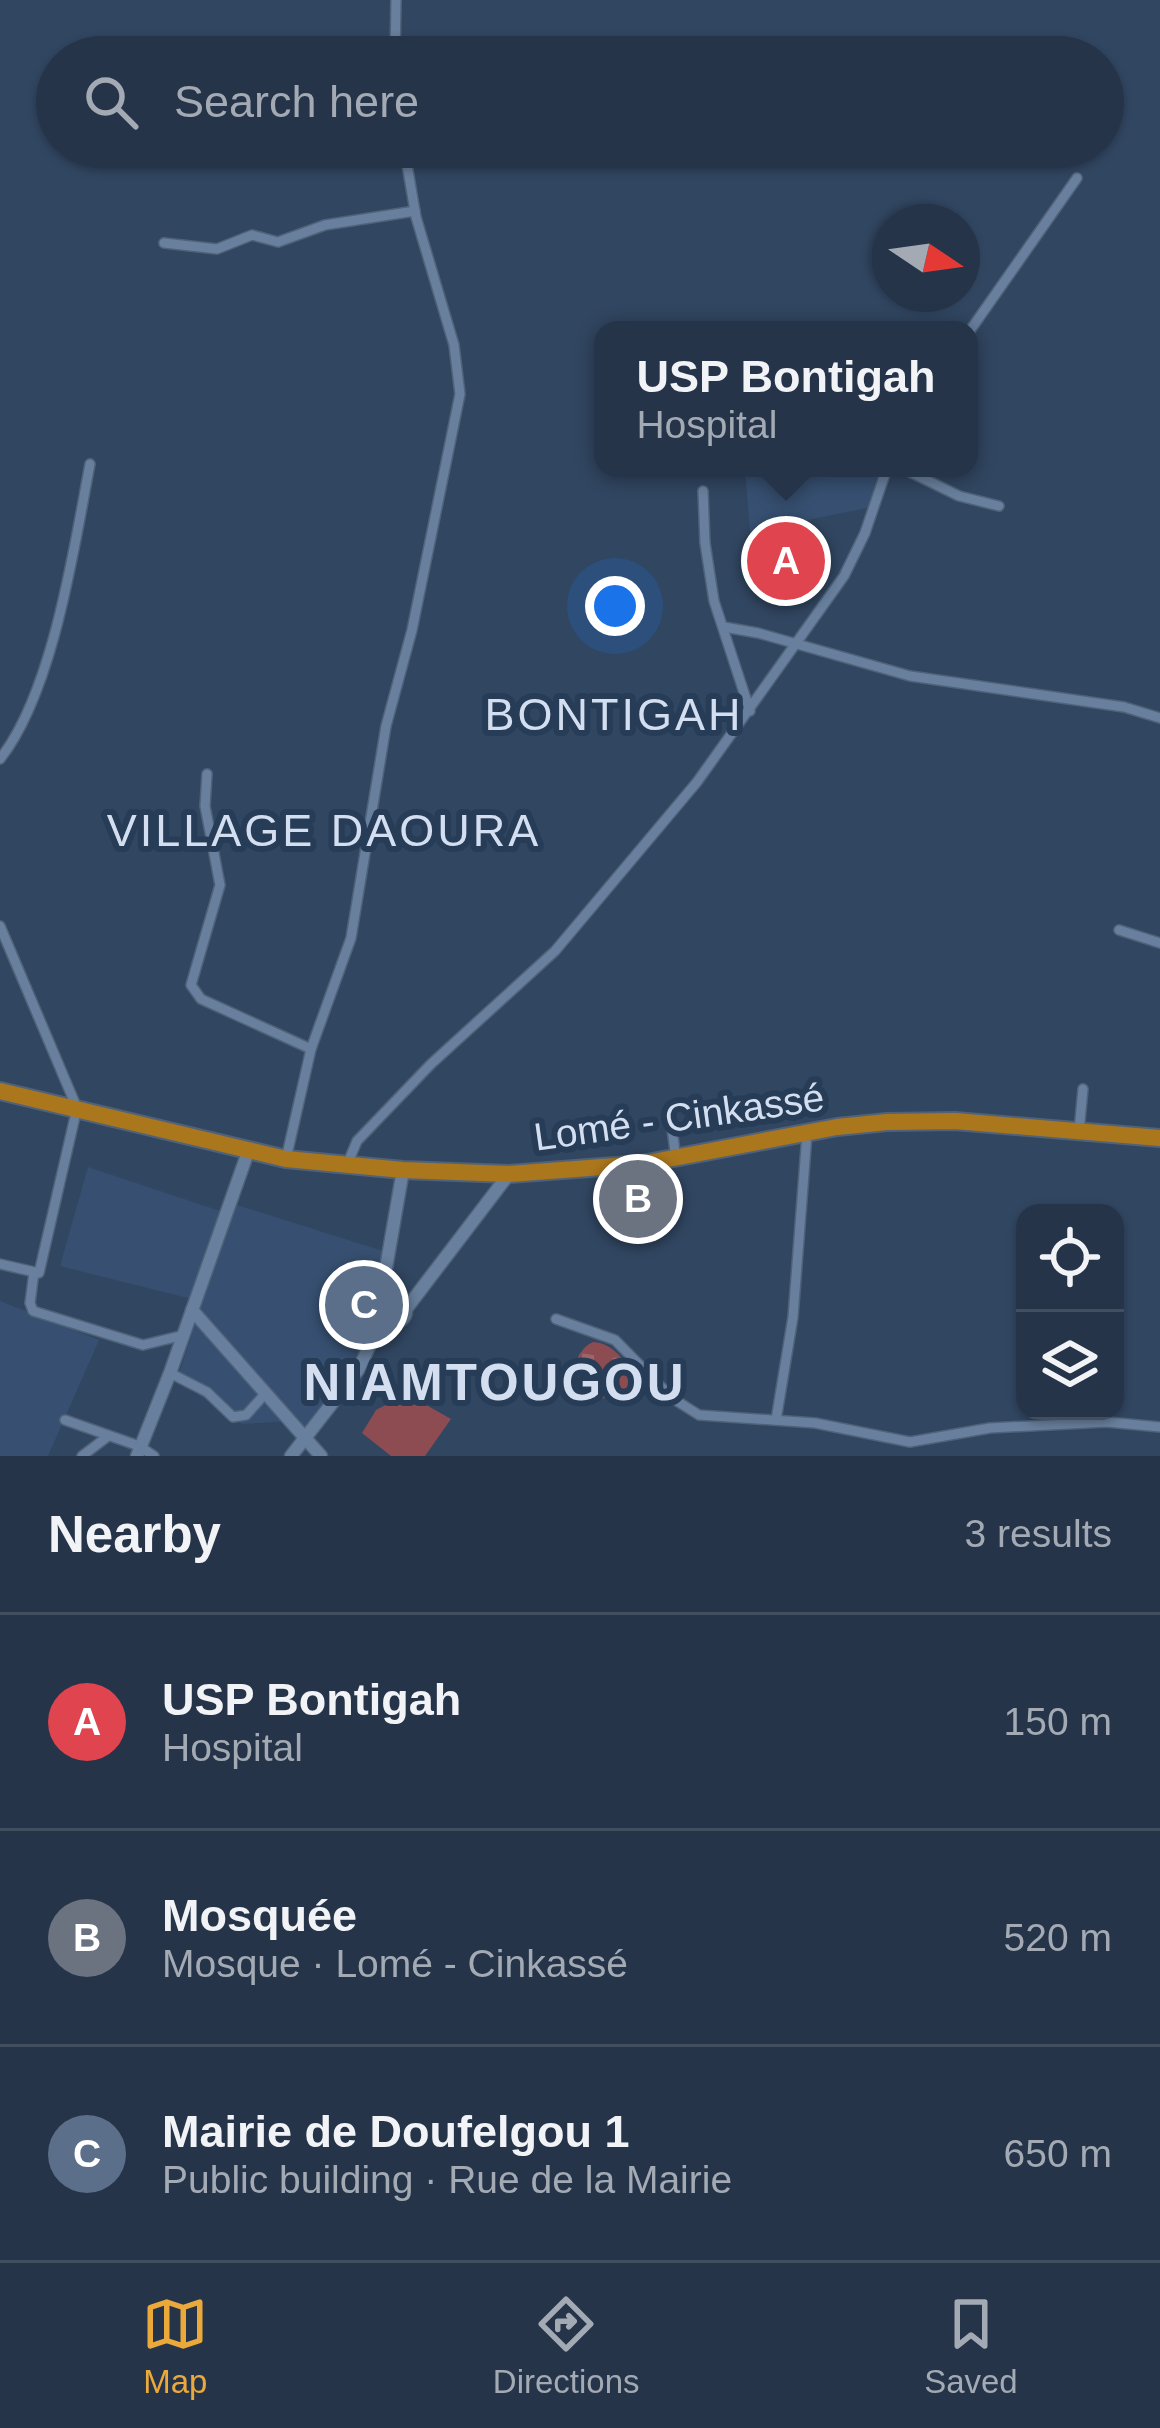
<!DOCTYPE html>
<meta charset="utf-8">
<style>
body{margin:0;font-family:Arial,sans-serif;background:#2d3c50;color:#f1f3f6}
.controls{position:absolute;right:36px;bottom:36px;display:grid;overflow:hidden;border-radius:24px;box-shadow:0 3px 9px #0004}
.controls button{width:108px;height:108px;display:grid;place-items:center;padding:0;border:0;border-bottom:3px solid #424f61;background:#253449;color:#f1f3f6;font:60px sans-serif}
.compass{position:absolute;left:872px;top:204px;width:108px;height:108px;border-radius:50%;background:#253449;box-shadow:0 3px 9px #0004;rotate:103deg}
.you{position:absolute;left:615px;top:606px;width:42px;height:42px;margin:-30px;border:9px solid #fff;border-radius:50%;background:#1a73e8;box-shadow:0 0 0 18px #1a73e833}
.badge{display:grid;place-items:center;width:78px;height:78px;border-radius:50%;background:#eca93b;color:#fff;font-size:39px;font-weight:700}
.pin{position:absolute;translate:-50% -50%;border:6px solid #fff;box-shadow:0 3px 12px #0006}
.popup{position:absolute;left:594px;top:321px;width:384px;height:156px;box-sizing:border-box;display:grid;place-content:center;border-radius:24px;background:#253449;filter:drop-shadow(0 3px 9px #0005);font-size:39px;white-space:nowrap;color:#a3aab4}
.popup b{font-size:45px;color:#f1f3f6}
.popup::after{content:'';position:absolute;left:50%;top:100%;margin-left:-24px;border:24px solid transparent;border-top-color:#253449}
.list{margin:0;padding:0;list-style:none}
h2{display:flex;justify-content:space-between;align-items:center;height:156px;margin:0;padding:0 48px;font-size:51px}
h2 small{font-size:39px;font-weight:400;color:#a3aab4}
.list li{display:grid;grid-template-columns:78px 1fr auto;gap:36px;align-items:center;box-sizing:border-box;height:216px;padding:0 48px;border-top:3px solid #424f61}
.list b{display:block;font-size:45px;white-space:nowrap}
.list p{margin:0;font-size:39px;white-space:nowrap;color:#a3aab4}
.list em{font-size:39px;font-style:normal;color:#a3aab4}
.icon{flex:none;width:66px;height:66px;fill:none;stroke:currentColor;stroke-width:2;stroke-linecap:round;stroke-linejoin:round}
.map{position:relative;flex:none;width:1160px;height:1456px;overflow:hidden}
.search{position:absolute;background:#253449;box-shadow:0 3px 9px #0004;left:36px;right:36px;top:36px;height:132px;display:flex;align-items:center;gap:30px;box-sizing:border-box;padding:0 42px;border-radius:66px;color:#a3aab4;font-size:45px}
.sheet{height:804px;background:#253449}
nav{display:flex;justify-content:space-around;align-items:center;box-sizing:border-box;height:168px;border-top:3px solid #424f61;background:#253449;font-size:33px;color:#a3aab4}
nav a{display:grid;justify-items:center;gap:6px}
nav .on{color:#eca93b}
.map>svg:first-child{display:block}
.built{fill:#375071}
.forest{fill:url(#forest-crowns)}
.cemetery{fill:url(#cemetery-stones)}
.park{fill:#8c4c52}
.lines{fill:none;stroke-linecap:round;stroke-linejoin:round}
.street-casing{stroke:#506279;stroke-width:12}
.secondary-casing{stroke:#506279;stroke-width:15}
.highway-casing{stroke:#506279;stroke-width:20}
.street{stroke:#687f9d;stroke-width:9}
.secondary{stroke:#687f9d;stroke-width:12}
.highway{stroke:#ab771d;stroke-width:16}
.labels{text-anchor:middle;dominant-baseline:central;stroke-width:12;stroke-linejoin:round;paint-order:stroke}
.street-label{font-size:39px;fill:#d3dff0;stroke:#273c56}
.quarter-label{font-size:45px;letter-spacing:3px;fill:#d3dff0;stroke:#273c56}
.district-label{font-size:51px;font-weight:bold;letter-spacing:3px;fill:#d3dff0;stroke:#273c56}
</style>
<div class="map">
<svg width="1160" height="1456" viewBox="0 0 1160 1456">
<defs>
<pattern id="forest-crowns" width="20" height="18" patternUnits="userSpaceOnUse" patternTransform="scale(3)"><rect width="20" height="18" fill="#8c4c52"/><path d="M2 6a3 3 0 1 1 6 0M12 15a3 3 0 1 1 6 0" fill="none" stroke="#9b656b"/></pattern>
<pattern id="cemetery-stones" width="16" height="16" patternUnits="userSpaceOnUse" patternTransform="scale(3)"><rect width="16" height="16" fill="#8c4c52"/><path d="M2 7V4a2 2 0 0 1 4 0v3zM10 15v-3a2 2 0 0 1 4 0v3z" fill="#9b656b"/></pattern>
</defs>
<rect width="100%" height="100%" fill="#314661"/>
<!-- built -->
<g class="built">
<path d="M745,468H884L871,507L750,532Z"/>
<path d="M88,1167L223,1212L192,1299L60,1266Z"/>
<path d="M234,1204L386,1252L382,1300L348,1374L309,1431L292,1421L242,1424L177,1380Z"/>
<path d="M0,1301L99,1340L48,1456H0Z"/>
</g>
<!-- forest -->
<path class="forest" d="M593,1342C615,1343 631,1366 635,1387L601,1399L586,1397C573,1381 572,1351 593,1342Z"/>
<!-- cemetery -->
<path class="cemetery" d="M580,1353L612,1358L626,1380L624,1385H606L593,1393L583,1388L576,1362Z"/>
<!-- park -->
<path class="park" d="M407,1394L451,1419L425,1456H391L362,1433L376,1410Z"/>
<g class="lines">
<!-- street casing -->
<g class="street-casing">
<g id="street">
<path d="M395,57L396,0"/>
<path d="M164,243L217,249L252,235L278,242L325,225L415,211"/>
<path d="M969,332L1077,178"/>
<path d="M902,468L959,496L999,506"/>
<path d="M703,491L705,543L714,601L750,711"/>
<path d="M724,627L758,633L910,676L1124,707L1160,718"/>
<path d="M0,759C53,692 74,548 90,464"/>
<path d="M207,774L205,806L220,885L191,985L201,999L311,1049"/>
<path d="M0,926L77,1108L39,1273L0,1264"/>
<path d="M1119,930L1160,943"/>
<path d="M671,1121L676,1159"/>
<path d="M1079,1131L1083,1089"/>
<path d="M286,1159L311,1049L351,938L386,726L412,630L460,394L454,345L416,217L404,147"/>
<path d="M347,1165L357,1141L431,1064L555,951L697,782L844,576L865,533L887,468"/>
<path d="M34,1272L30,1303L33,1311L143,1345L184,1335"/>
<path d="M556,1319L615,1340L672,1398L699,1415L815,1423L910,1442L990,1428L1107,1422L1160,1427"/>
<path d="M170,1373L207,1392L233,1417L246,1415L265,1394"/>
<path d="M65,1420L139,1446L154,1456"/>
<path d="M776,1420L793,1317L807,1134"/>
<path d="M82,1456L107,1437"/>
</g>
</g>
<!-- secondary casing -->
<g class="secondary-casing">
<g id="secondary">
<circle cx="395" cy="1311" r="11"/>
<path d="M386,1305L381,1297L403,1170"/>
<path d="M406,1309L509,1174"/>
<path d="M192,1310L321,1456"/>
<path d="M137,1456L170,1373L248,1152"/>
<path d="M291,1456L358,1370L385,1313"/>
</g>
</g>
<!-- highway casing -->
<g class="highway-casing">
<path id="highway" d="M0,1091L286,1159L403,1170L509,1174L642,1164L837,1127L887,1122L955,1121L1160,1138"/>
</g>
<!-- street -->
<use href="#street" class="street"/>
<!-- secondary -->
<use href="#secondary" class="secondary"/>
<!-- highway -->
<use href="#highway" class="highway"/>
</g>
<g class="labels">
<!-- street labels -->
<g class="street-label">
<text transform="translate(679 1117) rotate(-8)">Lomé - Cinkassé</text>
</g>
<!-- quarter labels -->
<g class="quarter-label">
<text x="614" y="714">BONTIGAH</text>
<text x="324" y="830">VILLAGE DAOURA</text>
</g>
<!-- district labels -->
<g class="district-label">
<text x="495" y="1382">NIAMTOUGOU</text>
</g>
</g>
</svg>
<div class="controls">
<button><svg class="icon" aria-label="locate" viewBox="0 0 24 24"><circle cx="12" cy="12" r="6"/><path d="M12 2v4M12 18v4M2 12h4M18 12h4"/></svg></button>
<button><svg class="icon" aria-label="layers" viewBox="0 0 24 24"><path d="M12 4l9 5-9 5-9-5zM3 14l9 5 9-5"/></svg></button>
</div>
<svg class="compass" viewBox="-18 -18 36 36"><path d="M0-13l5 13h-10z" fill="#e53935"/><path d="M0 13l5-13h-10z" fill="#a3aab4"/></svg>
<div class="you"></div>
<div class="pin badge" style="left:786px;top:561px;background:#e0444e">A</div>
<div class="popup"><b>USP Bontigah</b>Hospital</div>
<div class="pin badge" style="left:638px;top:1199px;background:#6b7280">B</div>
<div class="pin badge" style="left:364px;top:1305px;background:#5c6f8a">C</div>
<div class="search"><svg class="icon" aria-label="search" viewBox="0 0 24 24"><circle cx="10" cy="10" r="6"/><path d="M15 15l6 6"/></svg>Search here</div>
</div>
<section class="sheet">
<h2>Nearby<small>3 results</small></h2>
<ul class="list">
<li><span class="badge" style="background:#e0444e">A</span><div><b>USP Bontigah</b><p>Hospital</p></div><em>150 m</em></li>
<li><span class="badge" style="background:#6b7280">B</span><div><b>Mosquée</b><p>Mosque · Lomé - Cinkassé</p></div><em>520 m</em></li>
<li><span class="badge" style="background:#5c6f8a">C</span><div><b>Mairie de Doufelgou 1</b><p>Public building · Rue de la Mairie</p></div><em>650 m</em></li>
</ul>
</section>
<nav>
<a class="on"><svg class="icon" aria-label="map" viewBox="0 0 24 24"><path d="M3 6l6-2 6 2 6-2v14l-6 2-6-2-6 2zM9 4v14M15 6v14"/></svg>Map</a>
<a><svg class="icon" aria-label="directions" viewBox="0 0 24 24"><path d="M12 3l9 9-9 9-9-9zM9 14v-3h6M13 9l2 2-2 2"/></svg>Directions</a>
<a><svg class="icon" aria-label="saved" viewBox="0 0 24 24"><path d="M7 4h10v16l-5-4-5 4z"/></svg>Saved</a>
</nav>
